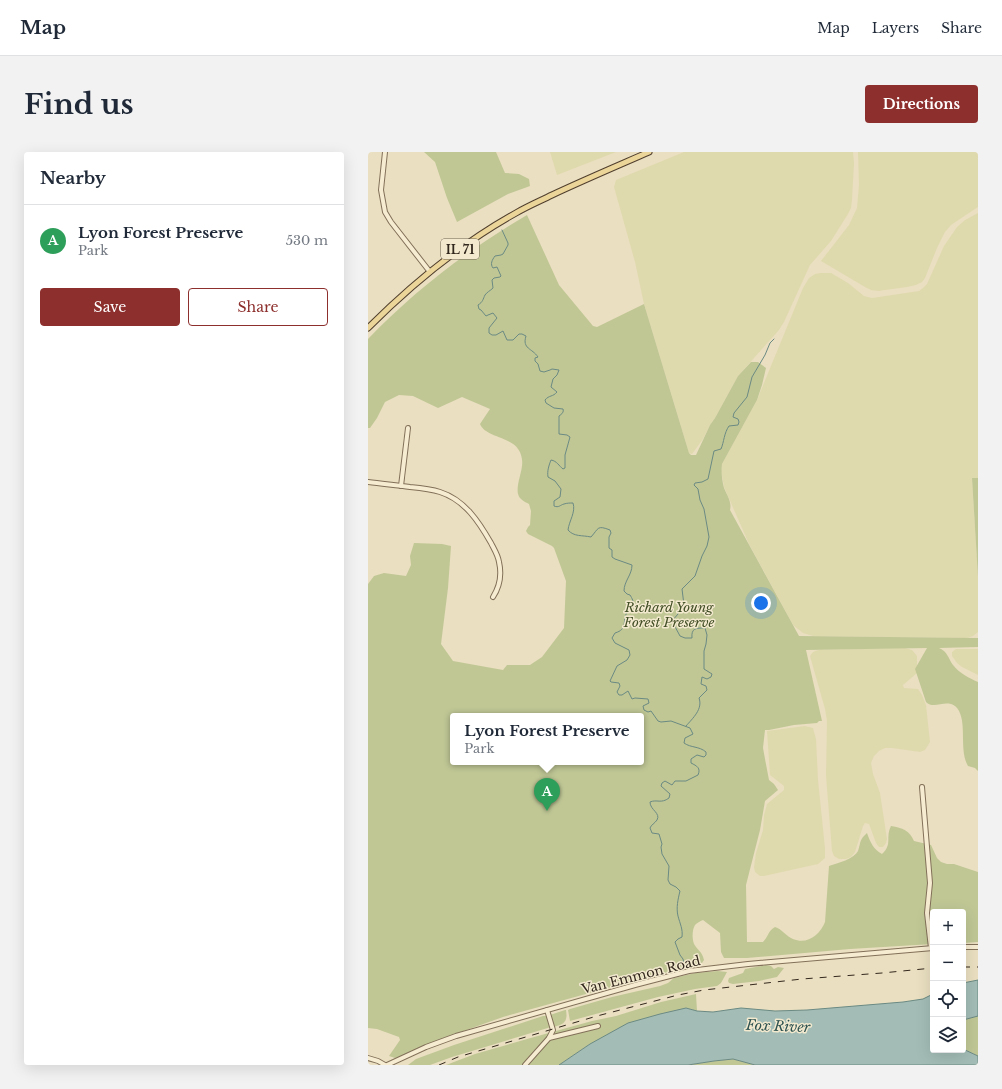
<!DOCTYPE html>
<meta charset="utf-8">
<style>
body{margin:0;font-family:"Libre Baskerville",serif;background:#f2f2f3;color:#1f2937}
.controls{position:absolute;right:12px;bottom:12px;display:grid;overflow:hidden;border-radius:4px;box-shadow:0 4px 16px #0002}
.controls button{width:36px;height:36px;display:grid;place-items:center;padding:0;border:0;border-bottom:1px solid #e0e1e3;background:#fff;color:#1f2937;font:20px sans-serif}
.you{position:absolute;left:393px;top:451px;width:14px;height:14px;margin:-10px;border:3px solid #fff;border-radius:50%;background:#1a73e8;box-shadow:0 0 0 6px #1a73e833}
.badge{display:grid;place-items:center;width:26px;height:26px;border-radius:50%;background:#8d2f2d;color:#fff;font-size:13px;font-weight:700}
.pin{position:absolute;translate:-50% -33px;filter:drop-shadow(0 1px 2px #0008)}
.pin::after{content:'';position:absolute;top:21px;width:14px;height:12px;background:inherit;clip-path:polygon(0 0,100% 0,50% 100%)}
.popup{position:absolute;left:82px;top:561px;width:194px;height:52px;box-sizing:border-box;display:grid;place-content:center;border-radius:4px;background:#fff;filter:drop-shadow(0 1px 3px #0005);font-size:13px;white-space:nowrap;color:#747a83}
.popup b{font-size:15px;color:#1f2937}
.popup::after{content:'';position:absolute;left:50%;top:100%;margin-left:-8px;border:8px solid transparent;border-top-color:#fff}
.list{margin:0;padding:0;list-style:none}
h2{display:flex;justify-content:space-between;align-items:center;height:52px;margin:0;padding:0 16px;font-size:17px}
h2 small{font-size:13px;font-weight:400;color:#747a83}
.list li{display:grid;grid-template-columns:26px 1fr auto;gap:12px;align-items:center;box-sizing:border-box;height:72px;padding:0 16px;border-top:1px solid #e0e1e3}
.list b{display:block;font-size:15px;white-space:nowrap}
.list p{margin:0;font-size:13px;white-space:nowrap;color:#747a83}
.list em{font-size:13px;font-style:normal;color:#747a83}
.actions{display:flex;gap:8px;padding:12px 16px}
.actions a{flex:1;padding:9px 0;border:1px solid #8d2f2d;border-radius:4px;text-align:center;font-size:14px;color:#8d2f2d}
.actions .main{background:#8d2f2d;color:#fff}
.icon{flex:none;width:22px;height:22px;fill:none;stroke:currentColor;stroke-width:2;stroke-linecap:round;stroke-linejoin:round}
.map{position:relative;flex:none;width:610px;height:913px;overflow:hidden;border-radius:4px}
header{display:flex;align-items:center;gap:24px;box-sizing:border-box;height:56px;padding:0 20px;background:#fff;border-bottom:1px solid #e0e1e3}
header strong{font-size:19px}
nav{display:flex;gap:22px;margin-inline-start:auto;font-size:14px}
.intro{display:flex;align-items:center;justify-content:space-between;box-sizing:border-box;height:96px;padding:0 24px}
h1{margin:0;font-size:28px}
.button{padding:10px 18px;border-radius:4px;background:#8d2f2d;color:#fff;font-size:14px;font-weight:700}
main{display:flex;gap:24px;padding:0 24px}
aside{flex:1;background:#fff;border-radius:4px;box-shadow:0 4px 16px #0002}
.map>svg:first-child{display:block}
.farmland{fill:#dfd9ae}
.green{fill:#c0c795;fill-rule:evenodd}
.water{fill:#a3bdb6;stroke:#6b8a83}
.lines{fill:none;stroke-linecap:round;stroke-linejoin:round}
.stream{stroke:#6b8a83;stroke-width:1}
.minor-casing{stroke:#827059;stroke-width:6}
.major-casing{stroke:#503f2e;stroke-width:7}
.minor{stroke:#f6ecd2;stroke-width:4}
.major{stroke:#ecd599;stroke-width:5}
.rail{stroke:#33281d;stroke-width:1;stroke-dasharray:7 7;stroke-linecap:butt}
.labels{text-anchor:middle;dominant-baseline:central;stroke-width:3;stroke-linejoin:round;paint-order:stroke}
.shield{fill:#f2e9cf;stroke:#6c6252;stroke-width:1}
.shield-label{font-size:12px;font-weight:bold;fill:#33281d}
.park-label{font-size:13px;font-style:italic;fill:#424e25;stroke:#f2e9cf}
.street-label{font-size:13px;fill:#33281d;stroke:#f2e9cf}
.water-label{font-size:14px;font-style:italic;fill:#2d5250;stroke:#f2e9cf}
</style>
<header>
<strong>Map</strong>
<nav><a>Map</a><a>Layers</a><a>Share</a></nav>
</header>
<div class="intro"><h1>Find us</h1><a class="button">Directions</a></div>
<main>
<aside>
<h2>Nearby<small></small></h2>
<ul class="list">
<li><span class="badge" style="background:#2e9e5b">A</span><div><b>Lyon Forest Preserve</b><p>Park</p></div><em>530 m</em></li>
</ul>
<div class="actions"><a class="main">Save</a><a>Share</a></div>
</aside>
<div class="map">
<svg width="610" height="913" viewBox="0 0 610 913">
<rect width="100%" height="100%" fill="#eadfc0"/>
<!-- farmland -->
<g class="farmland">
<path d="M182,0H248L189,23Z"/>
<path d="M316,0H485L486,11L484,48L483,56L480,62L463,89L442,113L416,170L411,178L370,224L347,266L342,273L335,287L324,302L321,301L290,198L276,152L267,110L246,35L248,28Z"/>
<path d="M490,0H610V55L583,73L577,80L569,96L557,126L554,130L548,133L539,135L510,139L503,138L497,135L453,109L481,73L489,56L491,33Z"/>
<path d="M610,61V326H604L610,425V480L605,484L599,486L445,484L435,481L425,473L381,392L356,335L353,319L354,312L389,248L435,136L441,126L447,122L452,121H463L480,131L496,144L504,146L551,139L555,136L559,132L576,94L589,75L597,68Z"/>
<path d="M537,496L544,498L549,504V521L535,533L536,536L550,537L554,543L558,553L562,590L557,598L552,600L524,596H517L511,599L506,604L503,611L505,622L512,641L519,687L518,691L515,695H511L508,691L501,672L497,671L495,674L487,700L483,705L478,707H471L466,704L464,699L458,624L459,569L457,557L442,504L445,500L450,498Z"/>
<path d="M588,497H610V523L594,515L589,511L584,504V500Z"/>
<path d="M437,574L445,576L448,587L450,628L457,696V706L450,712L396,724H392L387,720L386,715L388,701L395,678L396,663L399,652L416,638V634L402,623L399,579Z"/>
</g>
<!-- green -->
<g class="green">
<path d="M56,0H128L137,21L151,22L161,27L162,34L140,42L89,70L79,46L67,10Z"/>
<path d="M159,63L191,133L225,174L229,175L276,152L321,301L323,303H328L342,273L347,266L370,224L383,210H390L398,216L394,233L389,248L354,312C353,320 354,328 356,336C359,343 364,350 362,358L431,484L610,486V495L571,496C580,500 580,506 585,513C591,521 601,526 610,530V619L607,616L600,614C590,597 601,566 587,554C577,547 566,558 558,550L547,517L559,496L438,498L454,569H451L449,571L426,573L401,578H397L395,596L397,607L401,628L406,632L410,638L397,649L392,678L378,733L379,790H395C401,784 399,780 407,775C414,777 418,784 425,787C439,793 452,783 457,770L461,714C470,711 486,707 490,699C493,690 491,688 499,681C502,690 506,698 514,702C525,692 517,686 523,674C535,676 541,678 546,689L563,693L569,706L573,710L579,712H586L610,720V790L595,791V760H565V792L482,797L379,806H356L353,800L352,781L335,768C332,769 329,771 327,773C324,778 324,787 326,792C330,799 334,799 336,808L334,811L322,814V815L296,821L236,837L135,865L87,882L42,903L27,906L21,904L32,888L31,885L9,877L0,876V432L6,424L16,421L38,424L43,413L42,404L46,391L74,392L83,394L80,436L73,492L85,509L135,518L139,513H162L174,505L196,476L198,429L186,396L184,394L160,382L158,379L160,375L162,373L163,359L161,352C159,351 155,349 153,347C144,339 156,319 154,308C154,305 152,299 150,297C143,285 117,285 112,272L122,257L94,245L70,256L45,244L31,243L17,250L9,266L2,276H0V187C47,138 101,97 159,63ZM85,564H273V610H85Z"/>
<path d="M604,326H610V425Z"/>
<path d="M398,813L403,814L406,817L410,815L416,816L409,825L391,829L365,832L361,831L360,829L361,826L375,821L377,817Z"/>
<path d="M350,819L359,820L353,831L349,834L327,837L290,845L202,869L200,858L202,857L244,845L292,834L300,831L306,826L327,821Z"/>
<path d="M328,842L329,859L318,856L222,892L191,913H78L107,902L159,887L224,869L248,864L293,850Z"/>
<path d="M197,858H198C200,870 196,872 186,875L182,863Z"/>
<path d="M175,864H180L183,875L84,905L62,913H40L48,907L86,893Z"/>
<path d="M608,864H610V904L595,897V868Z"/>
<path d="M365,907L387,913H320L346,909Z"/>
</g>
<!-- water -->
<g class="water">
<path d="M610,828V864L595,868V831Z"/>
<path d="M565,842V898H595V897L610,904V913H387L365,907L346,909L320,913H191L222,892L260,871L292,862L318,856L329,859L345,860L373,856L407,859L439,858L535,850L555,847Z"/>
</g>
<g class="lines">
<!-- stream -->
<g class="stream">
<path d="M134,78L140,91V93L135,102L133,103L127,104C124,108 122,112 125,116L129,115L133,124L132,125L126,126L124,128L125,136C122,139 119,140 117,143C115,147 115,150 110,153L111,157L113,158L118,164L120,163L125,161L129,166L121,176V181L124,183H128L135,179L139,188H145L151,182H154L158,184C154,197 164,196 170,205L167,206V209L170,212L172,219L176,220L182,218L184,217L191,218L189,223L185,227L183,235L189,240C185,245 181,243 177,248L178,251L186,256L195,257C196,260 194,262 191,264V282L199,283L202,285L197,303V316L195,317C191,314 189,309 183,308C181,313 179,319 180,325L187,329L193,337L192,345L186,349V354C191,356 192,353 196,352C199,351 202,351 205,351C208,360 201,369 200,378C206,385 214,383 223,385C231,376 229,373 242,378L243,381L241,385V396L244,398V405L247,407L264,413C264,423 256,429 256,439L259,442L262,443C264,446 266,450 265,453C264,456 261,458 259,460C254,470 260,477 247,481L244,486L247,491L261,498L262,503L259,508L249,514L242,529L243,530L251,531L252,534L249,540L251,543H254L260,539L264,547L267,546L280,547L281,551L275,554L276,558L280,560L283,559L290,569L293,570L303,569L322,576L325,582L317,586L316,591C323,596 331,594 338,600V603L336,605L329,603L323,607V611C329,614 333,616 330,623L318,629H307L304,633L297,629L294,631L293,634L302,642L301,646C293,652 289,647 282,650C282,658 293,661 289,668C287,671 283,673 282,676L284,681L291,682L294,692L293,695L294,702L301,714L300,728L302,732L308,735L312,739C310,747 308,756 310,764C312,772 315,777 314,785L310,787L307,790L312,803L315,807L316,811"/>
<path d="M318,574C325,566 335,557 331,546L339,538L338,534L333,532L334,525L339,527L343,525L344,522L336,517V499L338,492L339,483L337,476C328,476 323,476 324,486H317L312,484L304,469L310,462V459L316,453L314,437L327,424L334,404L339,394L341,385L336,357L332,348L330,337L326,333L327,331L334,330L340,327L346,299L353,297C356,290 356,281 361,274L370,273L371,270L370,267L365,265L366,261L379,245L384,225L397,203L402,191L406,187"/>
</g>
<!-- minor casing -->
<g class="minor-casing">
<g id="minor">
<path d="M17,0L13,38L17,60L23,70L62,120"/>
<path d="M0,330C14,332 28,333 42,335C53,336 63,337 72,340C97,348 111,370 123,391C126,397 130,403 131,410C134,423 132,434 125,445"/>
<path d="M33,334L40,276"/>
<path d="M554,635L562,731L559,761L563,796"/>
<path d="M595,795H610"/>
<path d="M179,858L185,878L181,886"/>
<path d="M0,906L10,909L17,913"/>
<path d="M19,913L58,895L88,884L267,833L321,819L380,812L565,796"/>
<path d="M157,913L181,886L230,874"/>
</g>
</g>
<!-- major casing -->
<g class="major-casing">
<path id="major" d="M0,176C44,132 94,91 148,61C160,54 172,49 184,43C216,28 249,14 281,0"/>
</g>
<!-- minor -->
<use href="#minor" class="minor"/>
<!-- major -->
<use href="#major" class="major"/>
<!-- rail -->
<g class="rail">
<path d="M595,815H610"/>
<path d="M71,913L90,905L229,864L310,843L336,838L434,827L514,821L565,816"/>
</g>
</g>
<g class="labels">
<!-- shield labels -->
<rect class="shield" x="73" y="87" width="38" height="20" rx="3"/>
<g class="shield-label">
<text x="92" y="97">IL 71</text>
</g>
<!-- park labels -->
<g class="park-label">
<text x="301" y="455">Richard Young<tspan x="301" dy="15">Forest Preserve</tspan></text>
</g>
<!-- street labels -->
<g class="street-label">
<text transform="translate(273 823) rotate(-14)">Van Emmon Road</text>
</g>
<!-- water labels -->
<g class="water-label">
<text transform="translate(410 874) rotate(2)">Fox River</text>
</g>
</g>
</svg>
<div class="controls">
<button>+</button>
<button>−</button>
<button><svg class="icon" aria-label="locate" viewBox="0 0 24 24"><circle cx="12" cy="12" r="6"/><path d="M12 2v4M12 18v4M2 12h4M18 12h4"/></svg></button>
<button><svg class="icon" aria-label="layers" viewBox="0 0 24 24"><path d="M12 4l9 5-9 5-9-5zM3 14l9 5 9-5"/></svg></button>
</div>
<div class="you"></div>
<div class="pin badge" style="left:179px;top:659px;background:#2e9e5b">A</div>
<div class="popup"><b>Lyon Forest Preserve</b>Park</div>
</div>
</main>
